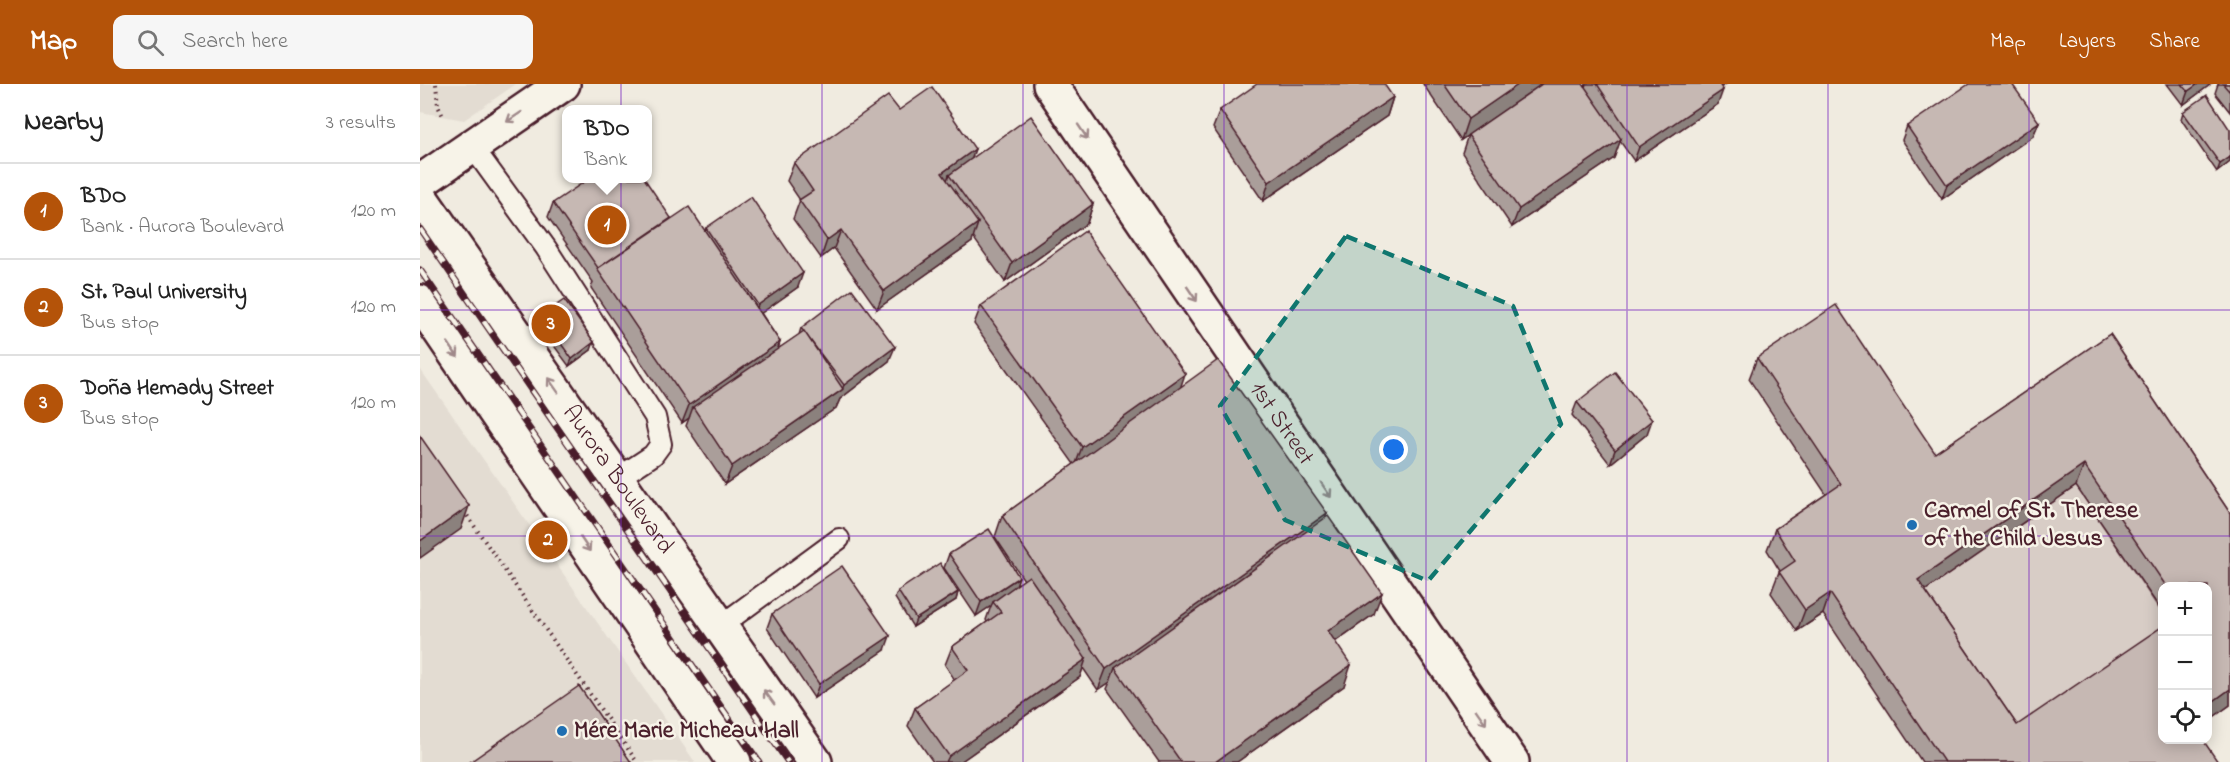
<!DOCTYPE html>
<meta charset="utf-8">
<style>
body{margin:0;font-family:"Indie Flower",sans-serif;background:#f6f6f6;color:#222}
.controls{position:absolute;right:18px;bottom:18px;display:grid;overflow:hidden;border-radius:12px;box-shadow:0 3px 15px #0003}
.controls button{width:54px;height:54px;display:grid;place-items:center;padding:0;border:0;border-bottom:2px solid #e0e0e0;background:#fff;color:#222;font:30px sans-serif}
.you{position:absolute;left:974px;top:366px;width:21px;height:21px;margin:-15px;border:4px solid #fff;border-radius:50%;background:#1a73e8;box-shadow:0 0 0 9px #1a73e833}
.badge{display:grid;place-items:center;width:39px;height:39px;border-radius:50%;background:#b45309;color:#fff;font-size:20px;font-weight:700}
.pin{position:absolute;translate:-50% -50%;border:3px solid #fff;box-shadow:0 2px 6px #0006}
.popup{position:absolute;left:142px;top:21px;width:90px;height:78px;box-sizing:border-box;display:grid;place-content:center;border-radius:12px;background:#fff;filter:drop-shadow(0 2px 4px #0005);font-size:20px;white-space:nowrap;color:#767676}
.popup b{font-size:22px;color:#222}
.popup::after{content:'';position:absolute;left:50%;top:100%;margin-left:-12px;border:12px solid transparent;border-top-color:#fff}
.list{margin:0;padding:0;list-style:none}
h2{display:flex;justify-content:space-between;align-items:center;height:78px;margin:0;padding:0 24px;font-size:26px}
h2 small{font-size:20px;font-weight:400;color:#767676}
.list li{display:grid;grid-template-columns:39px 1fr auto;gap:18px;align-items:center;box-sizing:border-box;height:96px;padding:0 24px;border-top:2px solid #e0e0e0}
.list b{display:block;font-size:22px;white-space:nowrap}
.list p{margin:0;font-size:20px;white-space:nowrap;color:#767676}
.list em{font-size:20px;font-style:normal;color:#767676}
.icon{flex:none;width:33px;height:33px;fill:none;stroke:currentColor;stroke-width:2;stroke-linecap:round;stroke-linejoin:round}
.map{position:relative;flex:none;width:1810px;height:678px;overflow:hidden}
header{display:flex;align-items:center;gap:36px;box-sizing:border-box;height:84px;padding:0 30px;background:#b45309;color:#fff}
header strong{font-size:28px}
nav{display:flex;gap:33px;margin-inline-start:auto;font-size:21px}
.search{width:420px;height:54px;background:#f6f6f6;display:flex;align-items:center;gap:15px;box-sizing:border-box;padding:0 21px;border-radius:12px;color:#767676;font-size:22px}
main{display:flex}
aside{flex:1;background:#fff}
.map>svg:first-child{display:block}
.built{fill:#e3dcd2}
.green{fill:#d8cdc6;stroke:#917678;stroke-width:1.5}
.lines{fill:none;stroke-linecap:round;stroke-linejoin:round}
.service-casing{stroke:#4a1f2b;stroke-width:24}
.tertiary-casing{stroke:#4a1f2b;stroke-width:38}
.primary-casing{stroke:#4a1f2b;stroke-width:38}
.path{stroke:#4a1f2b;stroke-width:4;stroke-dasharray:1.5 4.5;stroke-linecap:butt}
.service{stroke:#f7f3e8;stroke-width:20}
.tertiary{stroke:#f7f3e8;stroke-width:33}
.primary{stroke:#f7f3e8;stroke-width:33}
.rail-casing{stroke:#4a1f2b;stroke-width:7}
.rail{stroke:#f7f3e8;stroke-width:4.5;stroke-dasharray:14;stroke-linecap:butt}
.wall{fill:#aa9e9a;stroke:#4a1f2b;stroke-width:1.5}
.shaded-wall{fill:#8b817d;stroke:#4a1f2b;stroke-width:1.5}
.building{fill:#c6b8b3;stroke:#4a1f2b;stroke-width:1.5}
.oneway{stroke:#a0898a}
.marked{fill:#0f766e;fill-opacity:0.2;stroke:#0f766e;stroke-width:4.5;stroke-dasharray:12 8;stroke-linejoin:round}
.grid{fill:none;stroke:#7b2cbf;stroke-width:1.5;stroke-opacity:0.55}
.poi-dot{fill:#1f6fb2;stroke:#f7f3e8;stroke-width:2}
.labels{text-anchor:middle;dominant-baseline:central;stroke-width:5;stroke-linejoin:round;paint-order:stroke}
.street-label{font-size:24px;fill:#4a1f2b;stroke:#f7f3e8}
.poi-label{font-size:24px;font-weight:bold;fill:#4a1f2b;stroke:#f7f3e8;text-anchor:start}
</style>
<header>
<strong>Map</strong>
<div class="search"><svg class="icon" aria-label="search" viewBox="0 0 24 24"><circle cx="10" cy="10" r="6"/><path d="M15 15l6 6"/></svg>Search here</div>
<nav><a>Map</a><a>Layers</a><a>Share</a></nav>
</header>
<main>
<aside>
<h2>Nearby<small>3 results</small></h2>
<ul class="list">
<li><span class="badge">1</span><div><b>BDO</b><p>Bank · Aurora Boulevard</p></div><em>120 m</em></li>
<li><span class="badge">2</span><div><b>St. Paul University</b><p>Bus stop</p></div><em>120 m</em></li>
<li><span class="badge">3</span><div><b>Doña Hemady Street</b><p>Bus stop</p></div><em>120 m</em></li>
</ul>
</aside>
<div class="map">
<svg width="1810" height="678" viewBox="0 0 1810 678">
<rect width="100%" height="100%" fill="#f0ebe0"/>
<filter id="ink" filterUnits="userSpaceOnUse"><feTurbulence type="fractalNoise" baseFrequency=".0167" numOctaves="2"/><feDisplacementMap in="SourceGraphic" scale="12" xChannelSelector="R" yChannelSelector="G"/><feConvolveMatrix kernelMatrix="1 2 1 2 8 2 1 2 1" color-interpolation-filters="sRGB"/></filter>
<g filter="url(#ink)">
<!-- built -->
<g class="built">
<path d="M0,0H96L44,36L0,28Z"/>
<path d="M0,285L275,678H0Z"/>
</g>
<!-- green -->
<path class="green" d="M1656,402L1742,529V557L1589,662L1490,517Z"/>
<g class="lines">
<!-- service casing -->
<g class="service-casing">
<g id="service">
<path d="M52,62L126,164L235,333L241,360L233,371L198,394"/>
<path d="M299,543L419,455"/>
</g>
</g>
<!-- tertiary casing -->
<g class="tertiary-casing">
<g id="tertiary">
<path id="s1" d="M630,0L1092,678"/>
</g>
</g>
<!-- primary casing -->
<g class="primary-casing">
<g id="primary">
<path d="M0,98L143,0"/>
<path id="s2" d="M0,113L395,678"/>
<path d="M0,218L314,678"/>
</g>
</g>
<!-- path -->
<g class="path">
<path d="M16,0L18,22L24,34"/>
<path d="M44,427L217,678"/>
</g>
<!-- service -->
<use href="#service" class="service"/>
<!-- tertiary -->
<use href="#tertiary" class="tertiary"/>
<!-- primary -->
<use href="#primary" class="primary"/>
<!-- rail casing -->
<g class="rail-casing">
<g id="rail">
<path d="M0,145L368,678"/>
<path d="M0,186L339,678"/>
</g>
</g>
<!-- rail -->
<use href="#rail" class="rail"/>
</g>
<!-- wall -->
<g class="wall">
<path d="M1003,0H1122L1041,56Z"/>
<path d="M1166,0H1306L1301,3L1298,20L1214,77L1200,57L1194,74L1092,143L1042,69L1048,51L1165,3Z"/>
<path d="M1747,0H1791L1763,21Z"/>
<path d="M1798,0H1810V28L1795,9Z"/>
<path d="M973,13L967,32L843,117L793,44L800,26Z"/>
<path d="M479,26L552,75L673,120L667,139L585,198L553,153L552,158L457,225L414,164L401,174L373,135L380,116L367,97L374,79Z"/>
<path d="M1763,28L1810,46V78L1797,88L1761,35Z"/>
<path d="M1619,38L1613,52L1522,115L1482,56L1487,42Z"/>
<path d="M133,119L251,134L250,136L285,147L286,144L378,203L341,229L360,258L358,265L379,251L381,244L469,277L420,315L416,324L305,400L266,342L269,334L262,339L171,204L173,198L128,133Z"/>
<path d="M561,222L760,304L907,429L905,434L954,530L915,558L924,602L817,678H739L687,605L690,598L678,606L663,584L660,593L540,678H513L488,642L495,624L535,596L525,581L532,563L567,538L566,536L571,522L556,532L524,484L529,470L599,493L596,501L604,496L575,453L582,432L654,380L554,240Z"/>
<path d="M121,232L171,266L149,282L118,240Z"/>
<path d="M1690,250L1810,429V621L1788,636V502H1743V529L1656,402L1505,506L1597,641L1743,656L1798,678H1502L1403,530L1377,547L1351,509L1359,488L1360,487L1347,466L1355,445L1406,410L1329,295L1337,274L1515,369Z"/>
<path d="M1157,318L1227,350L1190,380L1152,331Z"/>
<path d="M478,507L538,508L536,516L493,543L475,514Z"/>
<path d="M352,530L465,566L394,614L347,544Z"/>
</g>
<!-- shaded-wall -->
<g class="shaded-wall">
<path d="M1099,0H1122L1041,56L1048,35Z"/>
<path d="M1778,0H1791L1763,21L1768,7Z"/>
<path d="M1303,6L1298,20L1214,77L1219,63Z"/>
<path d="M973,13L967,32L843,117L849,98Z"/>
<path d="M1619,38L1613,52L1522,115L1527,101Z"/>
<path d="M1201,55L1194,74L1092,143L1099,125Z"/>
<path d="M555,65L549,83L529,91L526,99L522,89Z"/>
<path d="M1810,73V78L1797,88L1800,80Z"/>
<path d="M673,120L667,139L585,198L592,179Z"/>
<path d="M558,139L552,158L457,225L464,207Z"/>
<path d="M421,146L414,164L401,174L407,156Z"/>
<path d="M383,189L378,203L333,235L338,221Z"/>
<path d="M174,258L171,266L149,282L152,275Z"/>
<path d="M360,258L354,276L273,323L269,334L262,339L269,321Z"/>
<path d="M475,263L469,277L420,315L416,324L305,400L312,382L422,306L424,301Z"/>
<path d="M765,290L759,308L655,382L662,363Z"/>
<path d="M1232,336L1227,350L1190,380L1195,366Z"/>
<path d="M1664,381L1656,402L1490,517L1498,496Z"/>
<path d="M49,422L41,445L0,474V457Z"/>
<path d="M907,429L899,450L695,584L690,598L678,606L686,585Z"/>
<path d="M599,493L594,507L573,518L571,522L556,532L561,518Z"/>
<path d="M538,508L536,516L493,543L496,535Z"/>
<path d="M962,509L954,530L900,568L908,547Z"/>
<path d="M1410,509L1403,530L1377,547L1385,526Z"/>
<path d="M470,552L465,566L394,614L399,600Z"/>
<path d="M666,575L660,593L540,678H526L529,672Z"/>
<path d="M931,581L924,602L817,678H795Z"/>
<path d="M1810,605V621L1788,637V621Z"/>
</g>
<!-- building -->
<g class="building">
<path d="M837,0H964L973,13L849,98L800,26Z"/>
<path d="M1024,0H1099L1048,35Z"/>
<path d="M1122,0H1163L1201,55L1099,125L1048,51Z"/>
<path d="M1177,0H1299L1303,6L1219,63Z"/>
<path d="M1549,0H1592L1619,38L1527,101L1487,42Z"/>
<path d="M1762,0H1778L1768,7Z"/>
<path d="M1803,0H1810V8Z"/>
<path d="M512,3L555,65L522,89L558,139L464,207L421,146L407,156L379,116L393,107L374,79L468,12L479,26Z"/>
<path d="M1787,11L1810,46V73L1800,80L1763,28Z"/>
<path d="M611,32L673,120L592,179L529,91Z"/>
<path d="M170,94H224L251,134L178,184L133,119Z"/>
<path d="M331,113L383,189L338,221L286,144Z"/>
<path d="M269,123L360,258L269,321L177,185Z"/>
<path d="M665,147L765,290L662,363L561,222Z"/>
<path d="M432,205L475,263L424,301L381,244Z"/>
<path d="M144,216L174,258L152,275L121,232Z"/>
<path d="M1416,221L1515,369L1690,250L1810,429V605L1788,621V502H1746L1664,381L1498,496L1597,641L1743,542V656H1783L1798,678H1524L1410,509L1385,526L1359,488L1375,477L1355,445L1421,400L1337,274Z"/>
<path d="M384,247L423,305L312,382L273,323Z"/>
<path d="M798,276L907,429L686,585L582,432Z"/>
<path d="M1195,288L1232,336L1195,366L1157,318Z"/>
<path d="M0,352L49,422L0,457Z"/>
<path d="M908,432L962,509L908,547L931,581L795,678H761L695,584Z"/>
<path d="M569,445L599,493L561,518L529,470Z"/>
<path d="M520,479L538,508L496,535L478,507Z"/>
<path d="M422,482L470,552L399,600L352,530Z"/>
<path d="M609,492L666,575L529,672L495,624L548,586L532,563L581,528L573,518Z"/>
<path d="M159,602L211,678H50Z"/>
</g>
<!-- one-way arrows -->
<defs><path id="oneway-shaft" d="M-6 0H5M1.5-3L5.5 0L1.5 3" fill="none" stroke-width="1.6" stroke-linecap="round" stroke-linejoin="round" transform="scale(1.5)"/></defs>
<g class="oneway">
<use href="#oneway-shaft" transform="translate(94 33) rotate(146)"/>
<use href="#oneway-shaft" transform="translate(663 48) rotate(56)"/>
<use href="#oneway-shaft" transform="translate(772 210) rotate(56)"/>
<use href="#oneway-shaft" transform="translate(33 266) rotate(56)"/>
<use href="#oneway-shaft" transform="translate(133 301) rotate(-125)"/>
<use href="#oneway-shaft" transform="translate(906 406) rotate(56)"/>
<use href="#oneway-shaft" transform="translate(165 460) rotate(56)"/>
<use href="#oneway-shaft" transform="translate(349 613) rotate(-126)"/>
<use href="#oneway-shaft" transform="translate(1061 633) rotate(55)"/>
</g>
</g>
<!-- marked area -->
<path class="marked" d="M926,152L1093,222L1141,340L1008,497L865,436L800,322Z"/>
<!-- grid -->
<path class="grid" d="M201,0V678M402,0V678M603,0V678M804,0V678M1006,0V678M1207,0V678M1408,0V678M1609,0V678M0,226H1810M0,452H1810"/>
<!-- markers -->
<g class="poi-dot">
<circle cx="1492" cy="441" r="6"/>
<circle cx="142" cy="647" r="6"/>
</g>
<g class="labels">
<!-- street labels -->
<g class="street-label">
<text stroke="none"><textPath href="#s1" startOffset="411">1st Street</textPath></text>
<text stroke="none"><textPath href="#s2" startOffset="345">Aurora Boulevard</textPath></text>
</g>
<!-- poi labels -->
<g class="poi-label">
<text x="1504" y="427">Carmel of St. Therese<tspan x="1504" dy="28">of the Child Jesus</tspan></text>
<text x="154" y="647">Mére Marie Micheau Hall</text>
</g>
</g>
</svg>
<div class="controls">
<button>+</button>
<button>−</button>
<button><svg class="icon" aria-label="locate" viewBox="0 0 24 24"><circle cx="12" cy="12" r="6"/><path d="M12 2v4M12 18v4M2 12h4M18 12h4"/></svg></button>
</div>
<div class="you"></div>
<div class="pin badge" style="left:187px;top:141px">1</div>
<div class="popup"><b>BDO</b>Bank</div>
<div class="pin badge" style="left:128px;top:456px">2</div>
<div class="pin badge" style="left:131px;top:240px">3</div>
</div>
</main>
